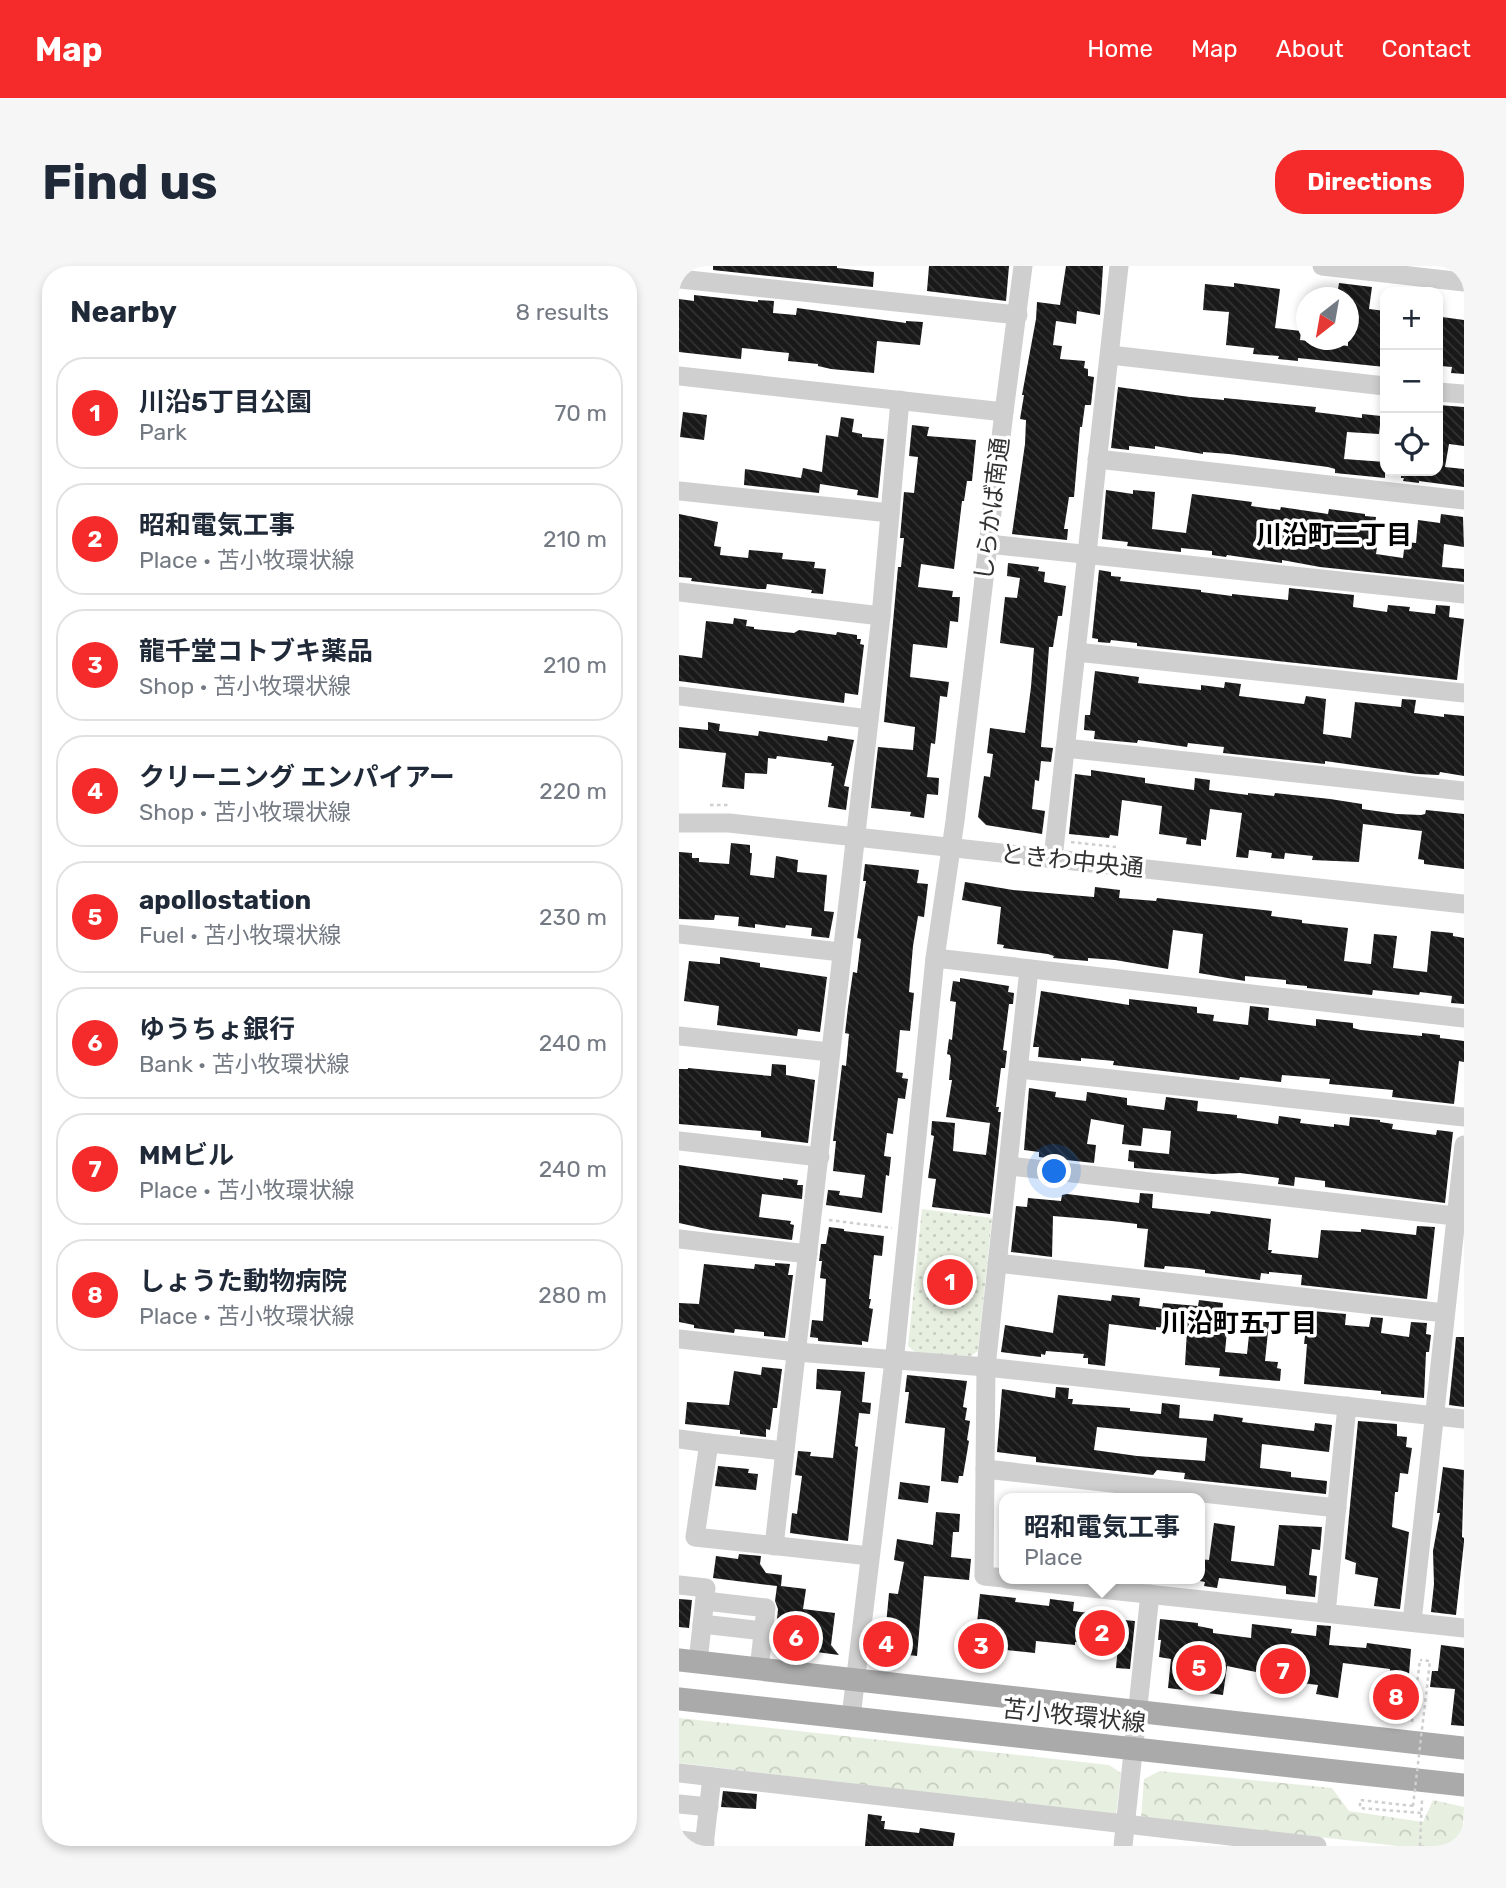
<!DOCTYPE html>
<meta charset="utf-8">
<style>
body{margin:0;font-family:Rubik,"Noto Sans JP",sans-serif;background:#f6f6f7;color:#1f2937}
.controls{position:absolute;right:21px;top:21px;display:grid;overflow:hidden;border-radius:14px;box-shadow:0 4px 10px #0003}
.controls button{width:63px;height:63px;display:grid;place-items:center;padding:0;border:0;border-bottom:2px solid #e0e1e3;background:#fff;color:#1f2937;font:35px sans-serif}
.compass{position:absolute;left:617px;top:21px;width:63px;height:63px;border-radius:50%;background:#fff;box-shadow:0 4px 10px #0003;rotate:211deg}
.you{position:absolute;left:376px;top:906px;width:24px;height:24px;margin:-18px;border:5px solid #fff;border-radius:50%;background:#1a73e8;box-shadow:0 0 0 10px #1a73e833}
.badge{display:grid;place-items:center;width:46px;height:46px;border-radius:50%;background:#f42b2a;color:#fff;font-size:23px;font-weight:700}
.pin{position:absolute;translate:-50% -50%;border:4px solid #fff;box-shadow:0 2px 7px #0006}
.popup{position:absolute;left:320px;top:1227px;width:206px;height:91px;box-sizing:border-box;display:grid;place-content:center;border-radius:14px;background:#fff;filter:drop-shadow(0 2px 5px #0005);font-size:23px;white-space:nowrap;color:#747a83}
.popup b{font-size:26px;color:#1f2937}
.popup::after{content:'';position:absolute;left:50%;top:100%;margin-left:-14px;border:14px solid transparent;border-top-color:#fff}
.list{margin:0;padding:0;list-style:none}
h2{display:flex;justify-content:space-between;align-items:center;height:91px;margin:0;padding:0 28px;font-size:30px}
h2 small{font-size:23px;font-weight:400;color:#747a83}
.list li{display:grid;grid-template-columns:46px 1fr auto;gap:21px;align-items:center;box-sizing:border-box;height:112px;margin:0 14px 14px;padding:0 14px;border:2px solid #e0e1e3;border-radius:28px}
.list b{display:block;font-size:26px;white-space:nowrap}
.list p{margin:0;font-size:23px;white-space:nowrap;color:#747a83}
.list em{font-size:23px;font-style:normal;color:#747a83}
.icon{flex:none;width:38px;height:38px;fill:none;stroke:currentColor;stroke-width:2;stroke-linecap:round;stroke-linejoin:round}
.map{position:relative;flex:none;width:785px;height:1580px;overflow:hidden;border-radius:28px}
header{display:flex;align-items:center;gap:42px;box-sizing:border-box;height:98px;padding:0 35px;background:#f42b2a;color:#fff}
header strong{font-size:33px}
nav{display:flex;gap:38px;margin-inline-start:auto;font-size:24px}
.intro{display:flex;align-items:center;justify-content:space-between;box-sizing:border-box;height:168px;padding:0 42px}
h1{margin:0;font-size:49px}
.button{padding:18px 32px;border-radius:28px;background:#f42b2a;color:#fff;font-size:24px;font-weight:700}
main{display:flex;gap:42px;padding:0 42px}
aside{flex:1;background:#fff;border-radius:28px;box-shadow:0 4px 10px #0003}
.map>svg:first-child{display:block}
.forest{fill:url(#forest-crowns)}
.park{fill:url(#park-dots)}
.building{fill:url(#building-back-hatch);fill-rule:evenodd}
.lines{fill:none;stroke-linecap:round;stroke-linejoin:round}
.path{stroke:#cfcfcf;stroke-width:2.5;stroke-dasharray:3.5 3.5;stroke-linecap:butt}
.minor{stroke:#cfcfcf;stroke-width:19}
.major{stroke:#aaa;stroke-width:23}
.path-bridge{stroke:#cfcfcf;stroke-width:2.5;stroke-dasharray:3.5 3.5;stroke-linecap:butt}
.labels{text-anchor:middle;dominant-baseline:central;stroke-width:7;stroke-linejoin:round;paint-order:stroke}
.street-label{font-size:24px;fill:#323232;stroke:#fff}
.neighbourhood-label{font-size:26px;font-weight:bold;fill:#000;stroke:#fff}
</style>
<header>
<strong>Map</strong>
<nav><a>Home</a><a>Map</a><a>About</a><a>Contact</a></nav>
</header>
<div class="intro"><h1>Find us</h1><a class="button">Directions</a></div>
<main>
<aside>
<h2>Nearby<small>8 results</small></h2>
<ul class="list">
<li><span class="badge">1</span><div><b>川沿5丁目公園</b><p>Park</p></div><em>70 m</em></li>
<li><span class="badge">2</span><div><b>昭和電気工事</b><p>Place · 苫小牧環状線</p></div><em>210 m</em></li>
<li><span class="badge">3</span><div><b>龍千堂コトブキ薬品</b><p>Shop · 苫小牧環状線</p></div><em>210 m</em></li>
<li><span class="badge">4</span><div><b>クリーニング エンパイアー</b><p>Shop · 苫小牧環状線</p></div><em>220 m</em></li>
<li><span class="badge">5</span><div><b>apollostation</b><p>Fuel · 苫小牧環状線</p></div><em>230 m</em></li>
<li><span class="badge">6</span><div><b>ゆうちょ銀行</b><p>Bank · 苫小牧環状線</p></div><em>240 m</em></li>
<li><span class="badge">7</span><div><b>MMビル</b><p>Place · 苫小牧環状線</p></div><em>240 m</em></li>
<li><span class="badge">8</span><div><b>しょうた動物病院</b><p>Place · 苫小牧環状線</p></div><em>280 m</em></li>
</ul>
</aside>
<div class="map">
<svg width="785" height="1580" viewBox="0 0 785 1580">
<defs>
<pattern id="forest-crowns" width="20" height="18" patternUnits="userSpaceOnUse" patternTransform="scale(1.75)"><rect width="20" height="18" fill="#e7efe0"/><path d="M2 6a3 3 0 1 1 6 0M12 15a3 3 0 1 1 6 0" fill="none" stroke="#c7cdc1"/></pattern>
<pattern id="park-dots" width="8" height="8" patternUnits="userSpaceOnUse" patternTransform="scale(1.75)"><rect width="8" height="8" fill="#e7efe0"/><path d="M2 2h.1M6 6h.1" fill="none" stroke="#c7cdc1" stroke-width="1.8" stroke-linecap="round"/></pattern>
<pattern id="building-back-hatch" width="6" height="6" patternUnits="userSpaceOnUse" patternTransform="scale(1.75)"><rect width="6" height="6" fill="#191919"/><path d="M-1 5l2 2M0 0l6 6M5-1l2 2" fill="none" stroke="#323232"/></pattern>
</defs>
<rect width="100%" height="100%" fill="#fff"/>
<!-- forest -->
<g class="forest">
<path d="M0,1452L430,1499L442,1507L437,1550L0,1497Z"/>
<path d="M481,1505L653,1522L670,1545L744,1556L754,1534L785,1541L783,1580H719L462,1551L465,1513Z"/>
</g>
<!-- park -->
<path class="park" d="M243,943L313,952L299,1085L292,1090L237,1087L229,1080Z"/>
<!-- building -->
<g class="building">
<path d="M34,0H158V2L195,6L194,21L34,4Z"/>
<path d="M250,0H330L327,35L248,25Z"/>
<path d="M387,0H424L421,49L398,45L397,58L377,55L374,79L383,80L381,93L406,95L405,102L409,103V110L415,111L412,139H406L403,161H401L395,231H390L385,263H389L388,274L333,268L346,178L347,154L341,153L345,129H343L357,53L358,36L381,39Z"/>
<path d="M555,17L601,23L596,62L622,65L621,74L669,80V31L658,29L660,17L693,21L690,43L706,45V101L619,92V95L599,93L600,90L574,88L575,82L547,79L550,46L524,44L526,18L555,21Z"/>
<path d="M15,29L79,36V34L95,35L94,47L117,49L118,42L227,57V55L244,56L241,79L198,75L195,107L152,103L139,100V98L109,95L110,87L63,82L62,93L0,86V33L15,35Z"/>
<path d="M763,51L785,54V108L772,107L773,101L762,100L764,73H760Z"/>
<path d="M439,121L511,131L545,134V132L637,141L636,146L652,148L683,152V148L702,150L700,168L668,166L665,193L706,196V212L656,207V203L649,201L550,188L524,186V188L476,180V183L450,180V184L432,182Z"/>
<path d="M759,139L785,141V180L770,178L766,201L785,203V221L740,215V217L724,215L725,212H722V205H759Z"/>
<path d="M4,146L28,149L25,174L1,171Z"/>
<path d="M162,151L175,153L173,166L183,168V171L205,173L199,232L178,229L179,224L141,218L140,227L65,219L66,203L122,212L124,202L143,206L147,169L159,171Z"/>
<path d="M233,159L250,161L248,170L297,174L293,215H288L285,235H283L275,303L242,298L239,321L274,325L273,331H281L279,356L271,355L268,382L234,378L231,411L270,416L268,431L261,430L256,478L252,477L248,511L260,512L259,529L248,528L245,552L231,550L232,546L192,542L199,481L234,484L236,461L205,456L219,301H222L225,272H221L225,226L235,227L239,191L230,190Z"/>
<path d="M427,224L454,228V224L476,226L473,263L507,267L513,228L573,236L572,240L601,244L602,241L649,248L650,243L686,248V250L697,251L694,273L699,274L697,288L724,292L726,276L737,277L739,254L761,257L762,248L784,251L785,281L765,278L763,301L785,303V316L641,301L603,294V297L548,289L547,291L533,289V285L502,282V286L448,280L449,276L423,273Z"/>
<path d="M0,248L39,256L35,280L42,281L41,289L69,292L70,284L104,287L103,293L136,296L135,302L147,303L144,328L132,327L133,324L88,318L87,323H79L12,315L13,312L0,311Z"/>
<path d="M329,297L360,301L359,305L366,306L365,316L387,320L383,350H379L374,381H370L367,422L362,481L374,482L372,496L362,495L360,515L356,514L353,543L366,545L363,568L307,559L299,551L305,510L311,511L314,488L308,487L311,462L346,467L352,421L355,382L321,377L326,331L338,332L341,312L328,310Z"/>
<path d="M420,304L432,306V310L442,311L441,315L522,324V326L553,330V328L609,334L610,322L675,329L674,341L708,346L709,339L731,341L730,345L756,348L757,339L771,340L770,351L785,353L778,414L458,380V377L432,374L431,377L419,376V373L413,372Z"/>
<path d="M55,352L68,354L67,360L75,361V363L115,367L120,364L157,369L158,366L178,369V373H182L181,378L185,379L179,429L166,427L165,437L0,415V389L23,392L27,355L54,358Z"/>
<path d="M416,405L460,411L459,417L522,424V419L545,422L546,416L562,418L560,430L592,434L625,438L627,430L647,433L644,468L672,472L676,436L722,441L723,433L737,434L735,447L765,451V448L785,450V510L761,506L760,509L738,508L646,495V498L544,487L545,481L509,477L508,481L459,474L458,477L415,473L416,465L405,464L406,449H411Z"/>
<path d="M29,456L41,458L40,465L79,470L80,465L148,475L149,470L175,474L165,520L170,521L167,544L149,541L155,500H152L153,497L98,490L97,493L89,492L88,508L66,507L65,523L43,521L47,487L0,482V461L29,464Z"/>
<path d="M412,504L466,512V517L515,524L516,512L531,514L530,524L569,529V527L595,530L596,527L651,533L683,538V543L718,548L742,549L746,548L747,544L785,548V603L745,598V594L739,593L743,565L684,558L680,596L633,594L634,590L606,587L605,593L592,592L593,587L570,584L569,592L557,591L563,547L531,543L527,574L522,573V580L507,578L508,572L480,568L483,540L443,534L439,570L431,569L430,572L390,568L396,508L412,510Z"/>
<path d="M52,577L71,579V587H73L71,609L95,612L97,590L119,594L118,606L148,609L145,645L155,646L150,672L132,670L133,662L107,659L106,662L76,658V662L59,660L60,651L36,649L35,654L0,653V586L13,587V592H20V596L50,598Z"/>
<path d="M186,598L240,604L238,617L249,618L245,651L239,650L234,680L230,726L235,727L231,765L221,764L217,806L224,807L223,812L229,813L226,833L219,832L214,868L208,867L205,890L212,891L210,910L207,909L203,947L147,939L149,924L161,925L160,929L183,932L186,909L154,905L157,875H154L163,799L167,800L170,768L166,767L169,741L174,706L178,707L182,673L178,672L187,615H184Z"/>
<path d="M286,616L334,624L415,631L416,621L441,624L440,632L477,635L478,632L593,645L592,650L623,654V657L669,662L665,695L692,698L695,668L718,670L714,702L748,706L752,665L774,667V670L785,672V738L772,737L773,730L741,726L740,729L694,724L693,729L628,722V720L607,718V714L566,710V715L520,707L524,668L494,664L489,703L436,694L409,692V695L374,692L375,690L369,688L324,682L325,679L318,678L322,641L283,634Z"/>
<path d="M41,691L81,697V701L148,711L141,766L119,763L118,770L38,759L40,740L5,735L10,695L41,698Z"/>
<path d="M281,712L330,720L329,726L335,727L334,738H330L324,784L328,785L326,802H322L317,841H320L319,846H322L311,948L253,941L257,913L249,912L255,870L252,869L253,855L276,857L274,885L307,889L311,857L267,851L273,814H270L272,793L271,789L268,788L270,773L273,774L277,736L271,735L274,715L281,716Z"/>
<path d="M362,725L450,739V733L518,741V747L535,749L534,755L569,759L571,740L590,742L589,754L637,760V753L674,757V762L682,764L743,770V767L761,769V772L785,775V796L780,795L775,838L713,831L714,824L650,818L651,813L603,809L602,816L561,811L560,814L434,799L435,795L402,792V795L359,791L360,781H354Z"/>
<path d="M93,798L107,799V809L136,814L129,877L82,871V865L0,858V803H9V802L92,810Z"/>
<path d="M350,822L377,826L376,831L407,835L408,826L448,832V839L485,844L487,831L519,835L518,845L558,849V852L599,858L600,850L622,853L621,857L655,861V858L670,860L671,851L701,854V856L714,858L713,863L757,869L758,864L774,866L766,937L646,921V915L616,911L615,920L599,918L600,912L593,911L561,907L534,908L455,902V896L449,895L450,884L490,888L492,865L464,862L462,880L443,878L445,859L412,853L408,878L417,879L415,897L360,891V886L345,884Z"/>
<path d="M0,899L104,914V912L119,914L118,919H124L123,933L83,928L80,951L112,955L111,958L115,959L113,974L32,964L0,957Z"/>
<path d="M461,927L474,928L473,942L531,948L532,945L592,953L589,984H593L592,987L639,992L642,964L682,966V963L737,969L738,960L756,961L748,1033L622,1019L623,1009L590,1006V1008L582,1007L581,1014L526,1007V1004L510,1002L486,1000L485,1003L465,1001L469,963L458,962V958L433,955L374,950L373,991L332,986L337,940L348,941L349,932L382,935L383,929L388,928L460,937Z"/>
<path d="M150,961L165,963V965L205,970L203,990L195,989L190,1033H192L190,1042L194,1043L189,1076L183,1075V1079L139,1075V1072L131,1071L133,1054L144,1055L147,1013L141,1012L143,995H140L142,978H147Z"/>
<path d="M96,997L111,998L109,1009H114L106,1072L85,1070V1066L56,1063L55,1067L15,1062V1059L0,1056V1037L20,1038L25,998L75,1003L76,998L96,1000Z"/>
<path d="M379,1029L432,1035L433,1029L461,1032L460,1040L483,1043L484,1037L519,1040L520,1034L544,1037L542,1064L548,1065L546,1086L568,1088L572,1050L584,1052L583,1056H590L586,1095L599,1096L598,1102L602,1103L601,1115L540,1110L541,1102L506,1099L508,1064L477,1061V1064L430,1058L426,1100L409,1098V1092H404L405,1088L367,1085L366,1089L362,1088V1091L322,1086L326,1059L374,1067Z"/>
<path d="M633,1045L667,1048L666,1059L690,1061L692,1051L704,1052L702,1067L730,1071L732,1056L748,1057L747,1068L752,1069L750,1086H747L745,1132L702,1128V1125L625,1118L628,1078H625L628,1054L632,1055Z"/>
<path d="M777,1071H785V1141L770,1139Z"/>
<path d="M83,1101L103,1103L98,1142H94L91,1164L87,1163V1171L61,1168V1164L6,1158L8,1136L50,1139L55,1105L82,1109Z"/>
<path d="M138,1103L186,1106L183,1136L192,1137L191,1148L180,1147L176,1180L179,1181L169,1275L111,1267L113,1247L118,1248L123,1210L116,1209L119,1185L132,1186L131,1190L154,1192L162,1125L137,1123Z"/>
<path d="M228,1109L288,1115L284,1141L288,1142L286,1154L291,1155L288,1174L290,1175L284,1210H280L279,1217L262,1215L266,1162L226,1157L230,1126H226Z"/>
<path d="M377,1121L390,1122L389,1133H394L393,1138L451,1142V1145L482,1148L483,1137L501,1139L500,1152L534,1155L535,1148L564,1152L563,1156L635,1165L636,1157L653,1159L650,1186L583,1178L581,1202L612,1206V1211L648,1215L647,1228L505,1213L506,1207L478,1204L474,1209L374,1198L357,1196V1191L318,1186L323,1123L376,1132ZM418,1161L528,1172L526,1195L458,1190L415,1184Z"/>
<path d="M679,1155L718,1158V1170L728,1171L727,1181L733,1182L729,1208L721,1207L719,1226H716L713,1261L730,1266L721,1343L695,1340L699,1312L676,1308L677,1297L666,1293Z"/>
<path d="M39,1200L70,1203L69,1207L79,1208L77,1224L36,1220Z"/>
<path d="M764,1201L785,1204L783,1271L785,1272V1276L777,1349L752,1346L755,1318L754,1285L761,1247H758Z"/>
<path d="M221,1216L251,1220L249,1237L219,1233Z"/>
<path d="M257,1246L281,1248L280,1266H274L272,1291L292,1293L290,1314L245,1310L238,1390L195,1385L197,1369L206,1370L210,1327L219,1328L225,1296L215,1294L218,1273L254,1279Z"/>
<path d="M535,1257L556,1260L552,1295L595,1300L600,1259L643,1261L641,1284L633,1283L630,1309L638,1310L636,1331L607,1328V1320L540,1312L538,1322L525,1320L526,1316L521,1315V1293L530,1294Z"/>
<path d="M60,1288L82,1290L81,1298L87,1307L103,1309L102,1320L127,1323L124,1343L156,1347L152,1379L160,1389L130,1385V1380H126L127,1377L96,1374L99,1343L96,1335L98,1320L34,1312L37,1290L59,1293Z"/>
<path d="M301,1328L337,1332L336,1336L370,1340L371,1333L395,1336L394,1345L418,1348L417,1351L423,1352L456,1355L451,1403L437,1402L439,1380L396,1376V1379L357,1375L356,1387L318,1383L317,1390L289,1387L293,1356L298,1357Z"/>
<path d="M0,1333L13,1334L10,1362L0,1361Z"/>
<path d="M481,1353L519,1357V1360L534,1363V1367L572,1372L573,1358L613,1363L612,1367L637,1370L638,1359L652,1360L650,1379L687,1382L688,1377L732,1383L727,1447L708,1445L711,1403L664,1397L659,1432L637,1428L639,1419L581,1412L582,1407L548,1400L544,1429L489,1422L492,1393L480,1391L482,1374H479Z"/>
<path d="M762,1379L785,1382V1460L772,1459L776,1423L751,1421L753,1405H759Z"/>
<path d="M44,1525L78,1528L77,1543L42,1541Z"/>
<path d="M189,1548L203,1550L202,1555H206L205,1563L240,1567L241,1562L276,1567L274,1580H186Z"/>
</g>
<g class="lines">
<!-- path -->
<g class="path">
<path d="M31,539H52"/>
<path d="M392,576L437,581"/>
<path d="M150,954L213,962"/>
<path d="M733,1456L741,1394"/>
<path d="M734,1540L681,1534V1542L742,1547"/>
<path d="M741,1580L743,1534"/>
</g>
<!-- minor -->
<g class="minor">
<path d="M643,0L785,16"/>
<path d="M0,13L339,49"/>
<path d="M431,89L706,120"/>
<path d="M0,110L325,146L276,555L256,692L217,1078L172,1451"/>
<path d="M759,126L785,128"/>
<path d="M325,146L344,0"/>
<path d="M418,193L785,234"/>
<path d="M0,225L211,247"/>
<path d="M309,278L785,328"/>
<path d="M0,326L202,350"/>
<path d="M397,386L785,427"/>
<path d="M0,430L190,453"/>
<path d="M386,482L785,525"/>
<path d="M0,557H50L785,638"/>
<path d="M374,592L440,0"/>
<path d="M0,668L162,686"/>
<path d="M256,692L785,752"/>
<path d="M0,770L151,786"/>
<path d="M340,803L785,851"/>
<path d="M0,875L141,891"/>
<path d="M330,900L776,950"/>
<path d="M0,973L129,988"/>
<path d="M318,997L766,1047"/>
<path d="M0,1073L118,1086L307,1101L785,1153"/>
<path d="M0,1173L30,1177L16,1271L191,1290"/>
<path d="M30,1177L106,1185"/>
<path d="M306,1203L658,1242"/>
<path d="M95,1280L202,350L221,134"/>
<path d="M325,1312L305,1310L307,1101L350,703"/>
<path d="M328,1313L785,1362"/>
<path d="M0,1319L27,1322L19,1396"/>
<path d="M26,1335L87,1342L80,1403"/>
<path d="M647,1347L668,1140"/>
<path d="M733,1356L785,879"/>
<path d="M23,1358L85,1365"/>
<path d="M0,1507L638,1580"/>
<path d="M0,1538L30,1541"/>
<path d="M0,1574L26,1577"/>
<path d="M25,1580L33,1511"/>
<path d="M444,1580L471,1328"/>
</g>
<!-- major -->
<g class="major">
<path d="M0,1394L785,1482"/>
<path d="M0,1433L785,1519"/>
</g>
<!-- path-bridge -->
<path class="path-bridge" d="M734,1540L751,1395L741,1394"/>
</g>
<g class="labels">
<!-- street labels -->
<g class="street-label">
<text transform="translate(313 243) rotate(-83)">しらかば南通</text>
<text transform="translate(393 595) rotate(6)">ときわ中央通</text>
<text transform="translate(395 1450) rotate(6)">苫小牧環状線</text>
</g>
<!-- neighbourhood labels -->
<g class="neighbourhood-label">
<text x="655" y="269">川沿町二丁目</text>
<text x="560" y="1057">川沿町五丁目</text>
</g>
</g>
</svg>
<div class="controls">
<button>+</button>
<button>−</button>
<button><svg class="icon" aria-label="locate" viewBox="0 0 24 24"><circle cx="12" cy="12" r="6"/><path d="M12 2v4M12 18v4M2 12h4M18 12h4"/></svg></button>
</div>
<svg class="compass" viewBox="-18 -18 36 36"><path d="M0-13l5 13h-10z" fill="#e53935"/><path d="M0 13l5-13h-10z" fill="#747a83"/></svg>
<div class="you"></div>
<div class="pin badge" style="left:271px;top:1016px">1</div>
<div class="pin badge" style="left:423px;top:1367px">2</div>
<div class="popup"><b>昭和電気工事</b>Place</div>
<div class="pin badge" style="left:302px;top:1380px">3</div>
<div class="pin badge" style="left:207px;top:1378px">4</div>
<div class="pin badge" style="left:520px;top:1402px">5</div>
<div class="pin badge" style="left:117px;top:1372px">6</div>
<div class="pin badge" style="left:604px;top:1405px">7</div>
<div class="pin badge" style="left:717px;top:1431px">8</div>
</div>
</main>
